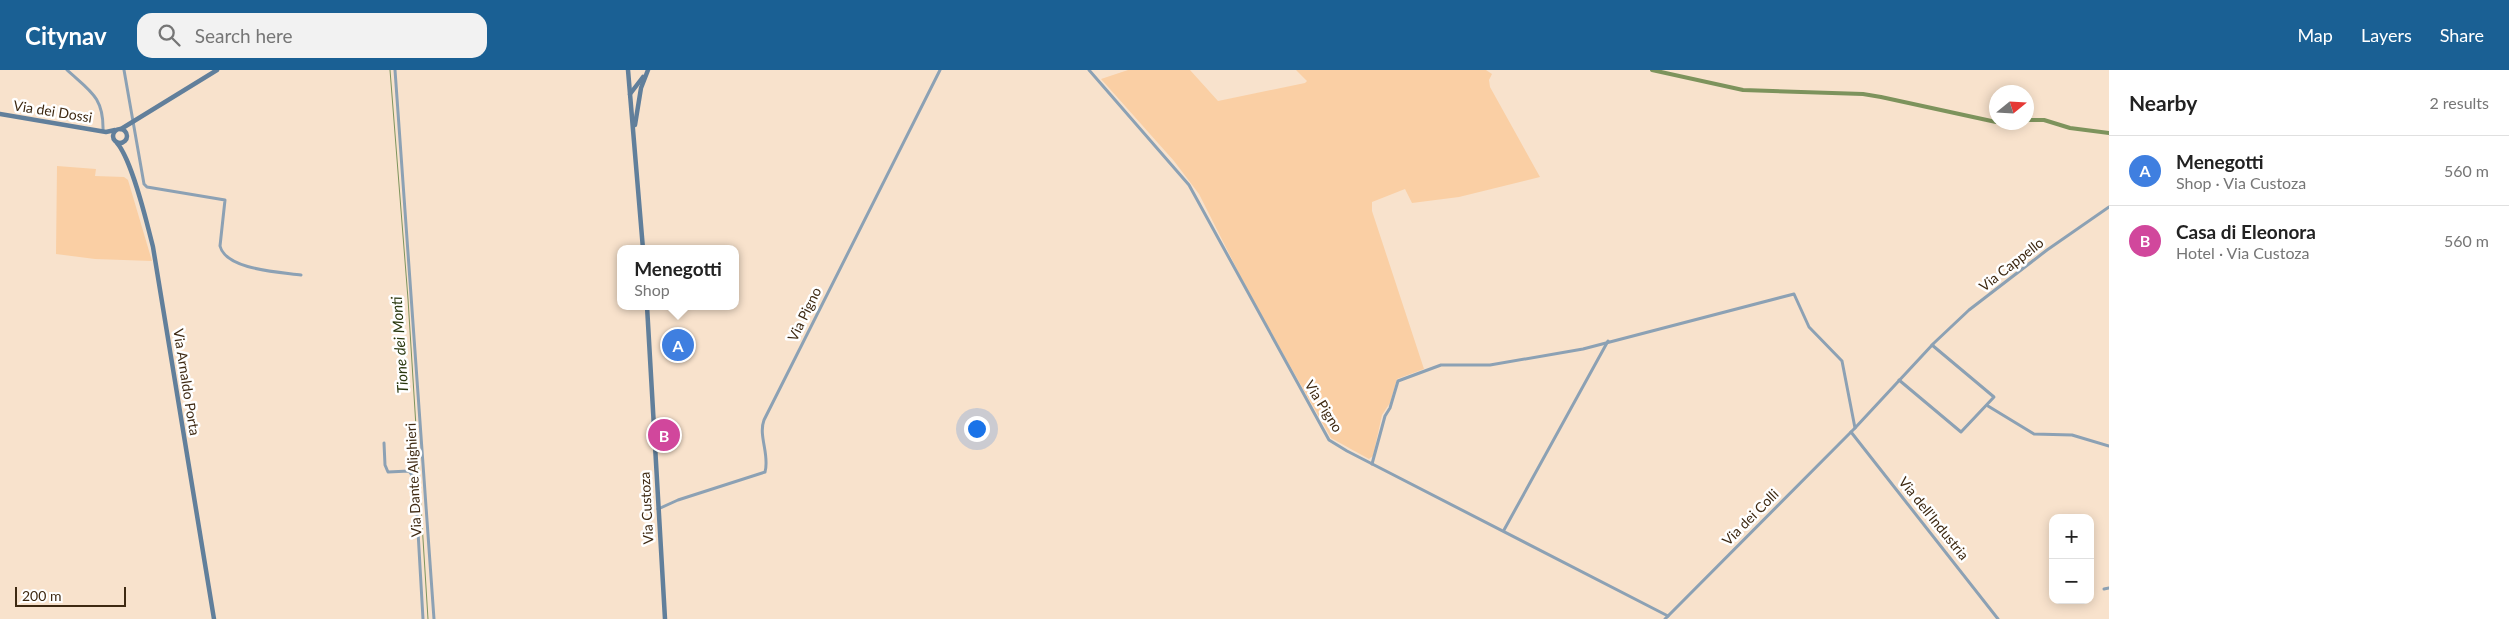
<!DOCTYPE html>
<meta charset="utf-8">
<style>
body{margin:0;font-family:Lato,sans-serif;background:#f2f2f2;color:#222}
.controls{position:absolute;right:15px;bottom:15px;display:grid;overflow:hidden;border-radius:10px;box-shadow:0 2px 12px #0003}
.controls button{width:45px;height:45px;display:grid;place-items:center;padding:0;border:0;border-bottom:1px solid #e0e0e0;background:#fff;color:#222;font:25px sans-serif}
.compass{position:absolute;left:1989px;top:15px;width:45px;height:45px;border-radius:50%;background:#fff;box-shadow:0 2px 12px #0003;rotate:72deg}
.scale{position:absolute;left:15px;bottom:12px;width:111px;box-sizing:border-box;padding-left:5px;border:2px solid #3e2912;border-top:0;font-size:14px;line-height:18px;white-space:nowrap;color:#3e2912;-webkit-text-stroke:4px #fff;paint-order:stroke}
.you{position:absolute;left:976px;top:358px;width:18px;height:18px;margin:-12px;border:4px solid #fff;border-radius:50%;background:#1a73e8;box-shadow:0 0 0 8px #1a73e833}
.badge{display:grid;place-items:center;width:32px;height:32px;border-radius:50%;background:#1a6094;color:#fff;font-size:16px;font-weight:700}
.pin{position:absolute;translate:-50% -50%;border:2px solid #fff;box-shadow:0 1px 5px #0006}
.popup{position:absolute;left:617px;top:175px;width:122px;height:65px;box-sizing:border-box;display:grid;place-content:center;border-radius:10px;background:#fff;filter:drop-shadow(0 1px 4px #0005);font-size:16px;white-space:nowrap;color:#767676}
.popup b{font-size:19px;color:#222}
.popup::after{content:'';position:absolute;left:50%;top:100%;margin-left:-10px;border:10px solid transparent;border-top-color:#fff}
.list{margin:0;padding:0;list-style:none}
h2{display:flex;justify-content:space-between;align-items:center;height:65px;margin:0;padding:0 20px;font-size:21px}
h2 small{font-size:16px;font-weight:400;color:#767676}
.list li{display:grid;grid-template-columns:32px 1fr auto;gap:15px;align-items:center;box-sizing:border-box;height:70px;padding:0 20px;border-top:1px solid #e0e0e0}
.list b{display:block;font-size:19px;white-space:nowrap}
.list p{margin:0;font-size:16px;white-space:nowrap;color:#767676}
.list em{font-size:16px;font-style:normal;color:#767676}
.icon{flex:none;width:28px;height:28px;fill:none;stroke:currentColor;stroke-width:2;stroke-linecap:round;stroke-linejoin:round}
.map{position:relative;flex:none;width:2109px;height:549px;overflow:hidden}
header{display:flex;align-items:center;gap:30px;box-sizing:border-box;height:70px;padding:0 25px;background:#1a6094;color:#fff}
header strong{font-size:24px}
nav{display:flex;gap:28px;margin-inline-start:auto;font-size:18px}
.search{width:350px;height:45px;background:#f2f2f2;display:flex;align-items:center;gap:12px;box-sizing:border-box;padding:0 18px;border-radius:15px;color:#767676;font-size:19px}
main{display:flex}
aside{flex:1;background:#fff}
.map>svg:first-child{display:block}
.green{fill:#facfa4}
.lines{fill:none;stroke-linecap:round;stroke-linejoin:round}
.stream{stroke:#7d935c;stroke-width:1}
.canal{stroke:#7d935c;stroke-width:4}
.street{stroke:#8ca1b4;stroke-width:3}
.secondary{stroke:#617f9b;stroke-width:4.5}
.labels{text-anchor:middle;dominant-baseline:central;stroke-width:5;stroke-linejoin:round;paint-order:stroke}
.street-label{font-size:14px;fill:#3e2912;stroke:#fff}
.water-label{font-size:15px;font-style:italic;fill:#28370d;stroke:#fff}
</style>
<header>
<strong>Citynav</strong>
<div class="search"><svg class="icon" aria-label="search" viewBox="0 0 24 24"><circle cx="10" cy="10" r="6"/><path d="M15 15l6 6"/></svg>Search here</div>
<nav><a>Map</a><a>Layers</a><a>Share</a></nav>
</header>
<main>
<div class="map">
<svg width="2109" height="549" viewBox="0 0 2109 549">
<rect width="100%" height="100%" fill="#f8e2cc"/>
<!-- green -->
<g class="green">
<path d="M1128,0H1190L1218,31L1305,13L1307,11L1296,0H1486L1492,4L1489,10L1490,17L1540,107L1459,127L1412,133L1405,119L1372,132V141L1424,299L1397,309L1390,333L1382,345L1373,386L1369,389L1331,368L1252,229L1199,124L1174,91L1101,9Z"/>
<path d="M57,96L96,99L95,106L124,107L128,110L152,191L95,189L56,184Z"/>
</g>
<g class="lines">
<!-- stream -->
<path class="stream" d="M390,0L408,229L428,549"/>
<!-- canal -->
<g class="canal">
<path d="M1652,0L1743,20L1863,24L1881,27L1996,52"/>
<path d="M2026,50H2044L2070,58L2109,63"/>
<path d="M2004,52H2012"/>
</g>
<!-- street -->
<g class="street">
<path d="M67,0C90,21 104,27 103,61"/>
<path d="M124,0L144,114L147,117L225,130L220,176C226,200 280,202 301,205"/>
<path d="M395,0L434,549"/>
<path d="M1089,0L1189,115L1329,370L1347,381L1668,546"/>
<path d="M1899,310L1961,362L1994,327L1932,275"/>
<path d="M1988,336L2034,364L2072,365L2109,376"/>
<path d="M1851,362L1998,549"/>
<path d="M384,373L385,395L388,402L409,401L415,409L423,549"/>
<path d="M1372,394L1385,346L1390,338L1398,311L1441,295H1490L1583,279L1794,224L1809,257L1842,291L1855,358"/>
<path d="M658,439L678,430L765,402C770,385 758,366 764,350L940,0"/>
<path d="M1504,460L1608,271"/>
<path d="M2104,519L2109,518"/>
<path d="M1665,549L1855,358L1934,273L1969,240L2047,180L2109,137"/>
</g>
<!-- secondary -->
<g class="secondary">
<path d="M628,0L643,179"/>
<path d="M630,24L643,7"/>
<path d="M0,44L106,62L115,60"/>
<path d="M635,55L641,18L648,0"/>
<circle cx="120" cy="66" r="7"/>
<path d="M121,59L217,0"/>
<path d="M117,73C132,90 147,153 153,177L214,549"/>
<path d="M647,236L665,549"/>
</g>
</g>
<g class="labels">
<!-- street labels -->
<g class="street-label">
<text transform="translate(53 41) rotate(9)">Via dei Dossi</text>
<text transform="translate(2011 194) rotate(-38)">Via Cappello</text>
<text transform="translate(804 244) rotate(-64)">Via Pigno</text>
<text transform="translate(187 312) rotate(81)">Via Arnaldo Porta</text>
<text transform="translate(1324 336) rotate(58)">Via Pigno</text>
<text transform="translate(413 410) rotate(-93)">Via Dante Alighieri</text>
<text transform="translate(646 438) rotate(-93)">Via Custoza</text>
<text transform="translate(1750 447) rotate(-45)">Via dei Colli</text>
<text transform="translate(1934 448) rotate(51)">Via dell'Industria</text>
</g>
<!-- water labels -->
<g class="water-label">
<text transform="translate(399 275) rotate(-94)">Tione dei Monti</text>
</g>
</g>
</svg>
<div class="controls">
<button>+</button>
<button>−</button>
</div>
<svg class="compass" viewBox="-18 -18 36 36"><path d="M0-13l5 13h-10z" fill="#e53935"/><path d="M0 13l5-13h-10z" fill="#767676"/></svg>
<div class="scale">200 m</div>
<div class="you"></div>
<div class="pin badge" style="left:678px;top:275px;background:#3f7fe0">A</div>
<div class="popup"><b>Menegotti</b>Shop</div>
<div class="pin badge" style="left:664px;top:365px;background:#d1479c">B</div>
</div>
<aside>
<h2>Nearby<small>2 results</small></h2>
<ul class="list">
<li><span class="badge" style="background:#3f7fe0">A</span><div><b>Menegotti</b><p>Shop · Via Custoza</p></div><em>560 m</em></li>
<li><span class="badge" style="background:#d1479c">B</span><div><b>Casa di Eleonora</b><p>Hotel · Via Custoza</p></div><em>560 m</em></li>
</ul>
</aside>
</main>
